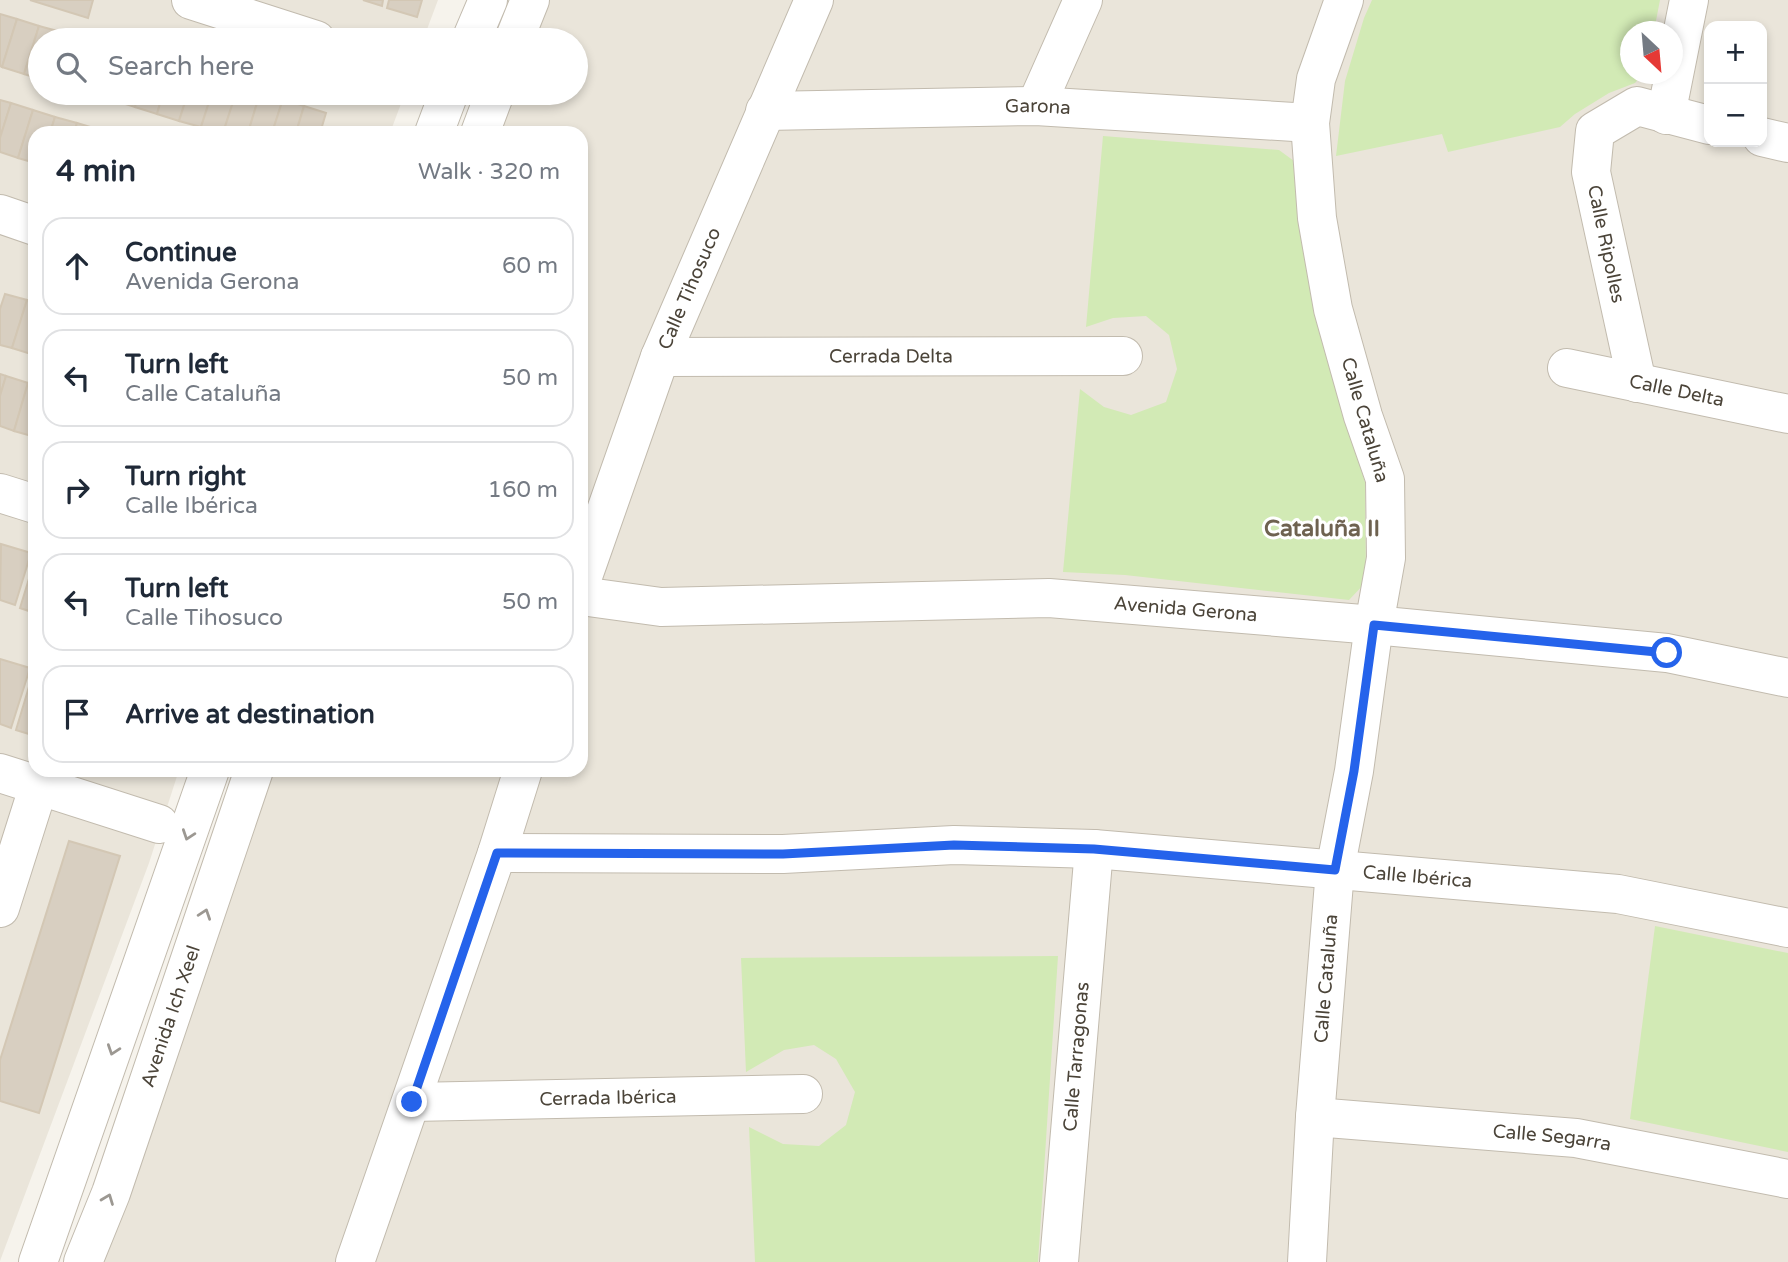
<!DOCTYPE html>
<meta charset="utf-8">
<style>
body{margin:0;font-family:"Varela Round",sans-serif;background:#f2f2f3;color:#1f2937}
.controls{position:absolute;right:21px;top:21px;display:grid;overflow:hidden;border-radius:14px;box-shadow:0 4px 10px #0003}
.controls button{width:63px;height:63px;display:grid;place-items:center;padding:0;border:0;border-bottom:2px solid #e0e1e3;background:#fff;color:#1f2937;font:35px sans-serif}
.compass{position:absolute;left:1620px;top:21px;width:63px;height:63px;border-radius:50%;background:#fff;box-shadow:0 4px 10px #0003;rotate:154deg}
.stop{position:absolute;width:21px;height:21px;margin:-16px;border:5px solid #2563eb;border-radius:50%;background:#fff}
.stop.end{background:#2563eb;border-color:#fff;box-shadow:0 2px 7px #0008}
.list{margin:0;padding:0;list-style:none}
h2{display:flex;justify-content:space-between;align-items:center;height:91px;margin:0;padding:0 28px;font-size:30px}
h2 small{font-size:23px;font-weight:400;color:#747a83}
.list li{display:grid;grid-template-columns:46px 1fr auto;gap:21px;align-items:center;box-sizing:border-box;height:98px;margin:0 14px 14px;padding:0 14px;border:2px solid #e0e1e3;border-radius:21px}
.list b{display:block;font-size:26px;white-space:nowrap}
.list p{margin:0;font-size:23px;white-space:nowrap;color:#747a83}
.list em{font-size:23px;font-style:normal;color:#747a83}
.icon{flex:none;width:38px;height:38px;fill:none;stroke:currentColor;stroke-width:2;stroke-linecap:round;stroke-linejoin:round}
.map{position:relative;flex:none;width:1788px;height:1262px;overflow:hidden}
.search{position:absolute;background:#fff;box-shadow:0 4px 10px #0003;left:28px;top:28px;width:560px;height:77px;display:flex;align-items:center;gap:18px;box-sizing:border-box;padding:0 24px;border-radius:38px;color:#747a83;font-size:26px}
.panel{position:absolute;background:#fff;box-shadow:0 4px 10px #0003;left:28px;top:126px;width:560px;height:651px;border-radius:21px}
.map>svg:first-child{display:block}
.residential{fill:#eae5da;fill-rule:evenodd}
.green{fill:#d2eab5}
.building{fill:#d8cfc1;stroke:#d3c7b4;stroke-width:2}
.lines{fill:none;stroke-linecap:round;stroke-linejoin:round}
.minor-casing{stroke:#c2bbae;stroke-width:40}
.tertiary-casing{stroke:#c2bbae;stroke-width:40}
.minor{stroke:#fff;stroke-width:38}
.tertiary{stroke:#fff;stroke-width:38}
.oneway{stroke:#9c9892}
.route{stroke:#2563eb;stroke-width:9}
.labels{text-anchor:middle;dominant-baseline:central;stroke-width:6;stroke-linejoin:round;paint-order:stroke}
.street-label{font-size:19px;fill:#4b4439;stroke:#fff}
.quarter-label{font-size:23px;font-weight:bold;fill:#6e6250;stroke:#fff}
</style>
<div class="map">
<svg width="1788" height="1262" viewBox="0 0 1788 1262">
<rect width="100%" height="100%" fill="#f6f3ec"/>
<!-- residential -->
<g class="residential">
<path d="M0,0H438L423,40H40V93H405L390,133H35V770H179L149,863L0,1261Z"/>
<path d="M547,0H1788V1262H94L266,770H581V133H497L512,93H576V40H532ZM1709,26H1762V142H1709ZM1630,32H1672V74H1630Z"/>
</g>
<!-- green -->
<g class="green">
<path d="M1372,0H1660L1654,31L1630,32V74H1643L1635,83L1609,93L1575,114L1560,127L1448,152L1442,134L1336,156L1345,81L1364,18Z"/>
<path d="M1103,136L1279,150L1294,161L1345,417L1365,482L1366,582L1349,600L1125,575L1063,572L1080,389L1104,407L1131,415L1166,402L1177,369L1169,335L1146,316L1113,318L1086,327Z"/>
<path d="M1655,926L1788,953V1152L1630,1119Z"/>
<path d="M1058,956L1038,1262H755L749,1127L783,1144L819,1146L846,1125L855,1092L836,1059L814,1045L784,1050L746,1072L741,958Z"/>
</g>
<!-- building -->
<g class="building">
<path d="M30,0H93L88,18Z"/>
<path d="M363,0H383L382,6Z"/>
<path d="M389,0H422L417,17L387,8Z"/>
<path d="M0,14L17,19L2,67L0,66Z"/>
<path d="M17,19L39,26L24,74L2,67Z"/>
<path d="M39,26L61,32L58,40H40V79L24,74Z"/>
<path d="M61,32L83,39V40H58Z"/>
<path d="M91,93H115L113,100Z"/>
<path d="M115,93H139L135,107L113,100Z"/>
<path d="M139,93H163L157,114L135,107Z"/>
<path d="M163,93H188L179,121L157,114Z"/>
<path d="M188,93H212L201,127L179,121Z"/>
<path d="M212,93H236L223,133L201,127Z"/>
<path d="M236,93H260L248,133H223Z"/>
<path d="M260,93L283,99L272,133H248Z"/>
<path d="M283,99L304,106L296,133H272Z"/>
<path d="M0,100L11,103L0,138Z"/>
<path d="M11,103L33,110L18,158L0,152V138Z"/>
<path d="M304,106L326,113L320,133H296Z"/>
<path d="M33,110L55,117L50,133H35V163L18,158Z"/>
<path d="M55,117L77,123L74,133H50Z"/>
<path d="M77,123L100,130L99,133H74Z"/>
<path d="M5,294L27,300L12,348L0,345V309Z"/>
<path d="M27,300L35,303L34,355L12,348Z"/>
<path d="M0,374L6,376L0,396Z"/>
<path d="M6,376L28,383L14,431L0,426V396Z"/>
<path d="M28,383L35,385V437L14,431Z"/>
<path d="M1,544L31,553L15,605L0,600Z"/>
<path d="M35,559V613L20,608Z"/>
<path d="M0,659L30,668L11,728L0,724Z"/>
<path d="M34,670H35V736L16,730Z"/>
<path d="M69,841L120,856L39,1113L0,1101V1060Z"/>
</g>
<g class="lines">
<!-- minor casing -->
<g class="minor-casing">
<g id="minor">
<path d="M191,0L316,40"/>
<path d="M1036,106L1083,0"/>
<path id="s1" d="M765,111L1036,106L1310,123"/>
<path d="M1666,115L1689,0"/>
<path d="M1762,137L1788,143"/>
<path d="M0,214L35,226"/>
<path id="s2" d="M660,357L1123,356"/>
<path id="s3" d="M1567,368L1788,414"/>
<path d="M1637,383L1591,172L1595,131L1637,106L1709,125"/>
<path d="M0,493L35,504"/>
<path id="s4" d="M581,582L660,357L814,0"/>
<path id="s5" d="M581,596L661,607L1049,598L1374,625L1667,653L1788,678"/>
<path d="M0,773L159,824"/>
<path id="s6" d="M497,853L783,854L954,845L1094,849L1618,894L1788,928"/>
<path d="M0,908L39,785"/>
<path id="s7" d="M412,1102L803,1094"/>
<path id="s8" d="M1315,1117L1576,1138L1788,1179"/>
<path d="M355,1262L497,853L523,770"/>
<path id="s9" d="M1059,1262L1094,849"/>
<path id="s10" d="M1307,1262L1315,1117L1335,870L1354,771L1374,625L1386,558L1385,479L1363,416L1333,309L1317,218L1310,123L1316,79L1344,0"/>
</g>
</g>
<!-- tertiary casing -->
<g class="tertiary-casing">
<g id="tertiary">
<path d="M471,40L488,0"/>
<path d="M514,40L530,0"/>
<path d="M434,133L449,93"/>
<path d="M480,133L495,93"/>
<path d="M38,1262L210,770"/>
<path id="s11" d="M83,1262L111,1193L254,770"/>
</g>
</g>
<!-- minor -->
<use href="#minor" class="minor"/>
<!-- tertiary -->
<use href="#tertiary" class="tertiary"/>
</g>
<!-- one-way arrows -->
<defs><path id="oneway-chevron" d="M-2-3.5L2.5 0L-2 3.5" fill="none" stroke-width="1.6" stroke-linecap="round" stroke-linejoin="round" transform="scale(1.75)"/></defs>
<g class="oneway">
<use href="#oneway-chevron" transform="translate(188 835) rotate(109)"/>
<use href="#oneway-chevron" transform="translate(205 914) rotate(-71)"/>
<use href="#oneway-chevron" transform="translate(113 1050) rotate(109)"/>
<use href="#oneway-chevron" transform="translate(108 1199) rotate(-69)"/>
</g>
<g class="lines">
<!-- route -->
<path class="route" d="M412,1102L497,853L783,854L954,845L1094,849L1335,870L1354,771L1374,625L1667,653"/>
</g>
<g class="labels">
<!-- street labels -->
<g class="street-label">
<text stroke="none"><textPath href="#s1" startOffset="273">Garona</textPath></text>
<text transform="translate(1606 244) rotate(78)">Calle Ripolles</text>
<text stroke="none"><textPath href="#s4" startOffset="313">Calle Tihosuco</textPath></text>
<text stroke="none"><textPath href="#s2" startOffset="231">Cerrada Delta</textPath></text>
<text stroke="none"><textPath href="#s3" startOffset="112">Calle Delta</textPath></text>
<text transform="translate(1365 420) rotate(74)">Calle Cataluña</text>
<text stroke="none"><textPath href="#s5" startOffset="606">Avenida Gerona</textPath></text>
<text stroke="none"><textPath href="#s6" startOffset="922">Calle Ibérica</textPath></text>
<text stroke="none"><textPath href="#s10" startOffset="284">Calle Cataluña</textPath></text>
<text stroke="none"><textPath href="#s11" startOffset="261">Avenida Ich Xeel</textPath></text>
<text stroke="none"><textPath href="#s9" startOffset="206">Calle Tarragonas</textPath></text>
<text stroke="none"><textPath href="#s7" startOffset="196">Cerrada Ibérica</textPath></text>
<text stroke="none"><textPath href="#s8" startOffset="238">Calle Segarra</textPath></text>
</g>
<!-- quarter labels -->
<g class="quarter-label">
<text x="1322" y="529">Cataluña II</text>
</g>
</g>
</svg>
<div class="controls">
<button>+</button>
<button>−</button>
</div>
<svg class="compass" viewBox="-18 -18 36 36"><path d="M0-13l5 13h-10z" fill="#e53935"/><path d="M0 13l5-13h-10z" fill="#747a83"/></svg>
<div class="stop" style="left:1667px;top:653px"></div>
<div class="stop end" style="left:412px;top:1102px"></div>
<div class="search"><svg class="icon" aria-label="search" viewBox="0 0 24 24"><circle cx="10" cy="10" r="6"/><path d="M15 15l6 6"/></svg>Search here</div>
<section class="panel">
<h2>4 min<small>Walk · 320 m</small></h2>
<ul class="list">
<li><svg class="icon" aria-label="ahead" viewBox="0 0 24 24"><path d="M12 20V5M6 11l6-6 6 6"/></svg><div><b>Continue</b><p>Avenida Gerona</p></div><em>60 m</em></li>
<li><svg class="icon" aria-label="left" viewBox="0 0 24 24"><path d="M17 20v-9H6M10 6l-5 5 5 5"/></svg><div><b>Turn left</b><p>Calle Cataluña</p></div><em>50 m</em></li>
<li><svg class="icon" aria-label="right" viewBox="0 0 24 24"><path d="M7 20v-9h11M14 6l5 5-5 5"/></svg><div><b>Turn right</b><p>Calle Ibérica</p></div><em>160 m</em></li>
<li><svg class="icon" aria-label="left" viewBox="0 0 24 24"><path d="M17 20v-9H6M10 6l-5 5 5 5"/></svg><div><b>Turn left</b><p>Calle Tihosuco</p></div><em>50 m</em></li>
<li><svg class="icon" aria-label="arrive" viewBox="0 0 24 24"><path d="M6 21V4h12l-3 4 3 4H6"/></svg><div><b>Arrive at destination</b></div></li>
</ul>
</section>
</div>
